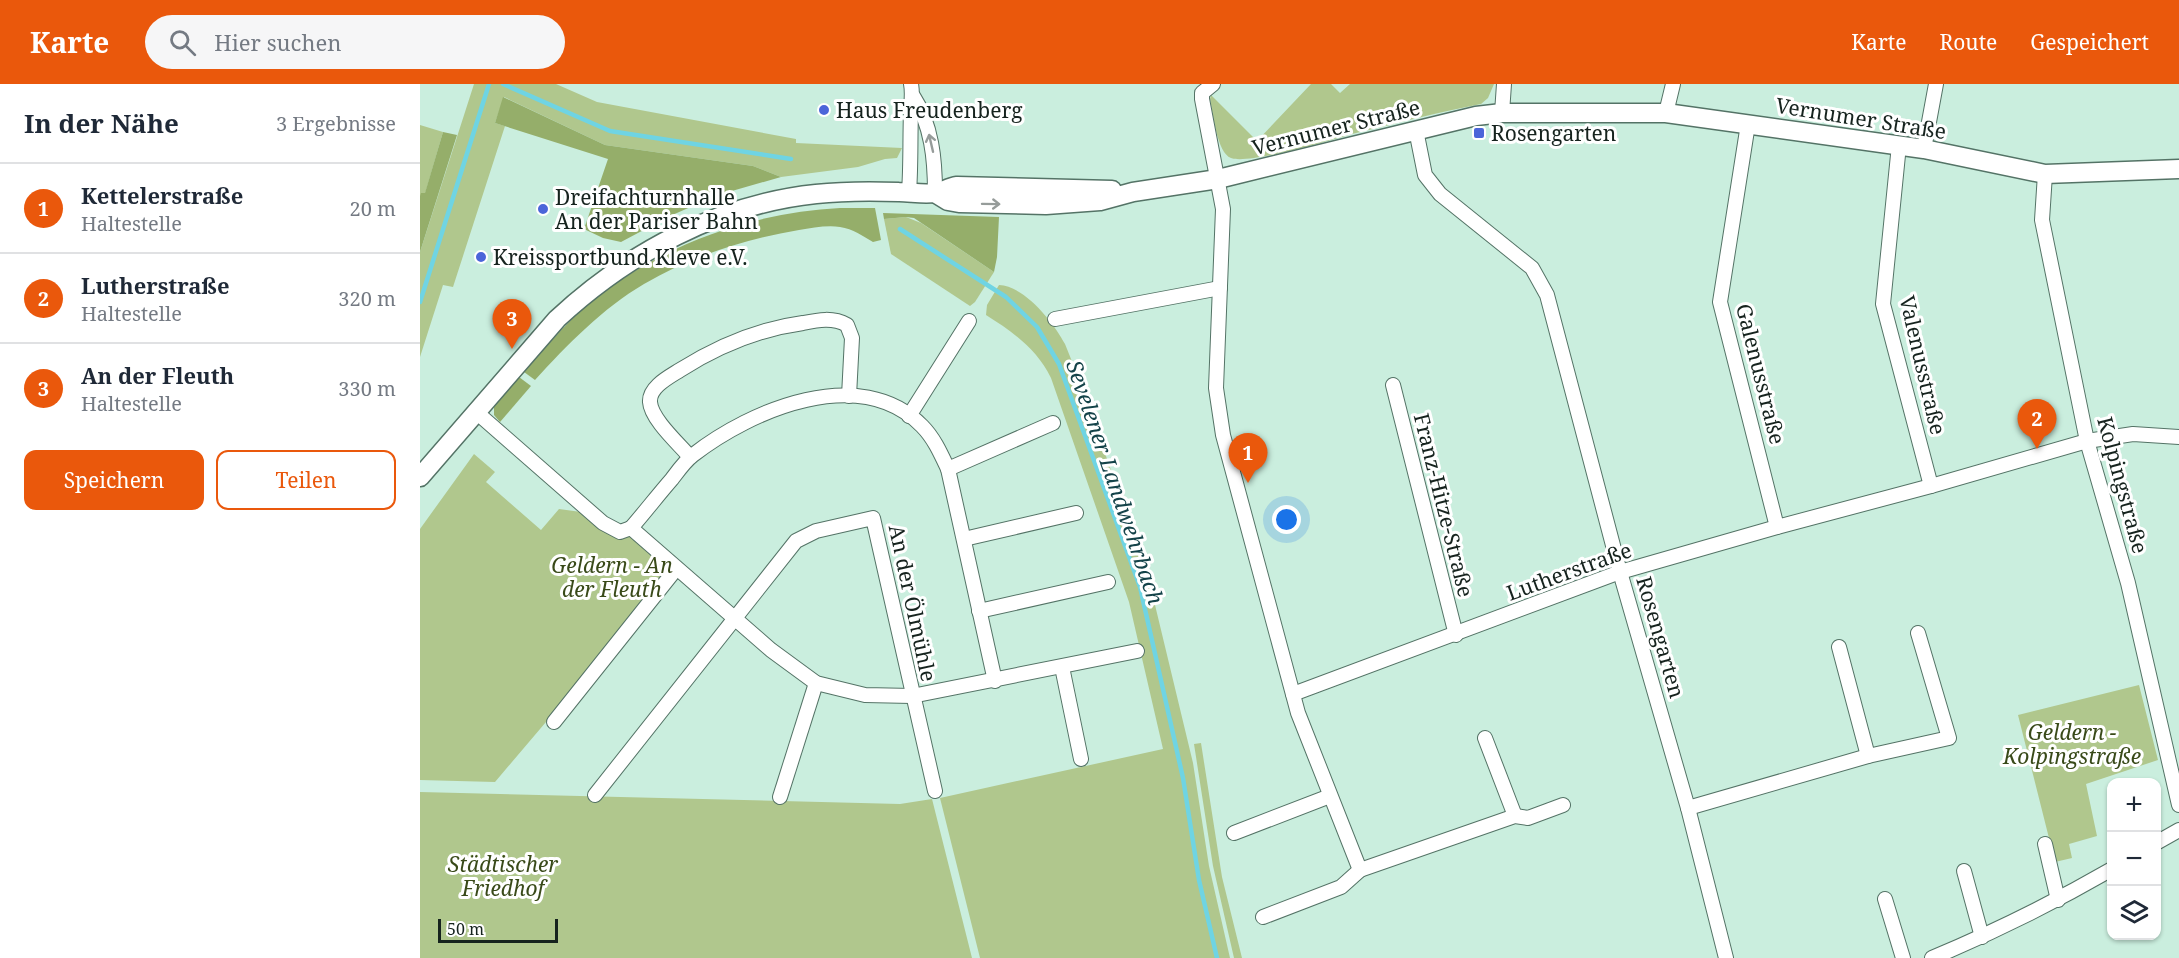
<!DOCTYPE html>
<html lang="de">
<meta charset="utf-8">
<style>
body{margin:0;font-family:"Noto Serif",serif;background:#f6f6f7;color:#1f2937}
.controls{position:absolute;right:18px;bottom:18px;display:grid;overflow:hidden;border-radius:12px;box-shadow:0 2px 4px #0004}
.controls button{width:54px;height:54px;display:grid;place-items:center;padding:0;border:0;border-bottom:2px solid #e0e1e3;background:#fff;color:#1f2937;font:30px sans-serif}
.scale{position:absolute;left:18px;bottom:15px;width:120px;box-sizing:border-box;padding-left:6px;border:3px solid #16231e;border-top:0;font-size:16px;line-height:21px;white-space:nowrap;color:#16231e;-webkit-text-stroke:4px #fff;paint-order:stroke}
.you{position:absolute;left:867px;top:436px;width:21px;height:21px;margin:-15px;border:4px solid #fff;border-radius:50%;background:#1a73e8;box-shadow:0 0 0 9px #1a73e833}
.badge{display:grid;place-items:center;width:39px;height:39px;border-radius:50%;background:#ea580c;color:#fff;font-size:20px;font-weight:700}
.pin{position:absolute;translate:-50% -50px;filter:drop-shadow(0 2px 3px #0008)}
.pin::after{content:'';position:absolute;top:32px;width:21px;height:18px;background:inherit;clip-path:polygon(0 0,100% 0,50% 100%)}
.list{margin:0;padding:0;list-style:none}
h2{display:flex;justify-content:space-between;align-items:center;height:78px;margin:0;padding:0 24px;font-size:26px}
h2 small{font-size:20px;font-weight:400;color:#747a83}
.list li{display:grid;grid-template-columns:39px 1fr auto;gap:18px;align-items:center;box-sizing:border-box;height:90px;padding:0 24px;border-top:2px solid #e0e1e3}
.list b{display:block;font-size:22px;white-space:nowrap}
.list p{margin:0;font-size:20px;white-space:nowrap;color:#747a83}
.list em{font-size:20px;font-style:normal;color:#747a83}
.actions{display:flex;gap:12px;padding:18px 24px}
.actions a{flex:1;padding:14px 0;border:2px solid #ea580c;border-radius:12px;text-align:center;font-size:21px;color:#ea580c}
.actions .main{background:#ea580c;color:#fff}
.icon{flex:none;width:33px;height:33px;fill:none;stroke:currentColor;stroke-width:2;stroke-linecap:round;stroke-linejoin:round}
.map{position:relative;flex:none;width:1759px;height:874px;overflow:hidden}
header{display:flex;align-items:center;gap:36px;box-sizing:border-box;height:84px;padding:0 30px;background:#ea580c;color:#fff}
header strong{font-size:28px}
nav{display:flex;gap:33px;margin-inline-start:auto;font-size:21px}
.search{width:420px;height:54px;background:#f6f6f7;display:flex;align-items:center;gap:15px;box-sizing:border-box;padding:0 21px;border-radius:33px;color:#747a83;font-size:22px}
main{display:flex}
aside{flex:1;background:#fff}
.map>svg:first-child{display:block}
.green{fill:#b0c78d}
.forest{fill:#95ae6a}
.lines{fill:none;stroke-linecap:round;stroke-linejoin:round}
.stream{stroke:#6fd4e3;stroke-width:4.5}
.minor-casing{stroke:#547366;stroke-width:16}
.tertiary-casing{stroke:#547366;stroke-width:21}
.minor{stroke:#fff;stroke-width:14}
.tertiary{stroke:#fff;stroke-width:18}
.oneway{stroke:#969c9a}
.poi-dot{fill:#4b65d9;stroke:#fff;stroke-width:2}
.labels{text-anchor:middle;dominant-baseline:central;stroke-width:6;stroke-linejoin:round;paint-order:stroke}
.poi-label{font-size:21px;fill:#16231e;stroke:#fff;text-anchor:start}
.street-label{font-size:21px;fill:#16231e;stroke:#fff}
.park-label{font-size:21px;font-style:italic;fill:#394a19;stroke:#fff}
.water-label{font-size:22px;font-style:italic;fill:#144349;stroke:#fff}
</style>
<header>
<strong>Karte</strong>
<div class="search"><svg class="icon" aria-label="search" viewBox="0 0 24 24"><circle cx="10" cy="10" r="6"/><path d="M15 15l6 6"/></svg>Hier suchen</div>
<nav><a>Karte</a><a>Route</a><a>Gespeichert</a></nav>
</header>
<main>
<aside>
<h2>In der Nähe<small>3 Ergebnisse</small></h2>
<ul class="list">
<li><span class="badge">1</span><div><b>Kettelerstraße</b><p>Haltestelle</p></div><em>20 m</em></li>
<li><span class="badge">2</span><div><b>Lutherstraße</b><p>Haltestelle</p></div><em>320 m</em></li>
<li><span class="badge">3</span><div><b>An der Fleuth</b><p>Haltestelle</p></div><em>330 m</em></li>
</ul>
<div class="actions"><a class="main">Speichern</a><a>Teilen</a></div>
</aside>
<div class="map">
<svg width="1759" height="874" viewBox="0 0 1759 874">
<rect width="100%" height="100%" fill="#caeede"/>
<!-- green -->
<g class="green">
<path d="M54,0H136L177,18L376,55V59L482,64L477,74L465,75L438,83L361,93L333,82L185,61L84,13L75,39L85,42L33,203L23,201L0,273V168Z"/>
<path d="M891,0H911L920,9L930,0H1074L1068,14L1061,20C1019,28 978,39 936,49C914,55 828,81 811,74C797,69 793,29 790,15L791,11L837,57Z"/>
<path d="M0,41L23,48L5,110L0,112Z"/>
<path d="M486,133L501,139L574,188L555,218L550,222L471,170L464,135Z"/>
<path d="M579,201C605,202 634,239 645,260L661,300L729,496L773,679L789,782L810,874H560L520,714L743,665L709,518L631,294C617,265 593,248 566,231L567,221Z"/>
<path d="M54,370L75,388L66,398L121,446L139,425L161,428L165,423L183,439L211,444L256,485L75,698L0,696V445Z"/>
<path d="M1719,601L1738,676L1666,700L1677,752L1649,760L1652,774L1635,778L1598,631Z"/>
<path d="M781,659L802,793L822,874H814L793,782L774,660Z"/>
<path d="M0,708L480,720L512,715L552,874H0Z"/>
</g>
<!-- forest -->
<g class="forest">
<path d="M83,13L185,61L333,82L361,93L298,111L250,132L201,158L183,154L164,145L188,75L75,39Z"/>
<path d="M23,48L37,51L0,168V112L1,109H5Z"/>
<path d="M420,124H455L461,156L453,158C443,152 433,145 420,143C407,141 392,144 379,146C325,155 272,172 224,200C183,224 147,261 115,296L104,288C124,266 142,243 164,224C235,163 327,129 420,124Z"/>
<path d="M463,129L579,133L577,173L574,188L494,134L486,133L464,135Z"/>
<path d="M99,293L111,302L80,338L74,331V323Z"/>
</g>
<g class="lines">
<!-- stream -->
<g class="stream">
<path d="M83,0L190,47L371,75"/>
<path d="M480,145L586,213L617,243L639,280L720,503L763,694L779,796L797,874"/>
<path d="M0,218L69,0"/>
</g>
<!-- minor casing -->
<g class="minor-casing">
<g id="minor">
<path d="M793,0L782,9V15L803,125L796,304L803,351L878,629L940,786L1095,732L1108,734L1143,721"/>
<path d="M493,12C512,41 515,76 515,109"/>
<path d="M1082,29L1084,0"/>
<path d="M1246,29L1253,0"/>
<path d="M1328,40L1300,218L1357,443"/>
<path d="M996,46L1005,91L1020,110L1112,184L1127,211L1200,488L1268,724L1306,874"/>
<path d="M1479,61L1463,220L1511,402"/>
<path d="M1504,65L1516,0"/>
<path d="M1625,90L1622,136L1667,357L1708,499L1759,721"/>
<path d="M489,108C491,81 490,55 491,28C491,18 493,10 491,0"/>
<path d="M635,235L800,204"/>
<path d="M973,301L1036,551"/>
<path d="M55,327L183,439L200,448L211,444"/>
<path d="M489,332L549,237"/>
<path d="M270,373C259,360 231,335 230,318C229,303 249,293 260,286C298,262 338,245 383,239C398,236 413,233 427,241L432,254L429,312"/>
<path d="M528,385L633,339"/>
<path d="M211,444C225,428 238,411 252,395C258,387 265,377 273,371C331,326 440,279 502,342C514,354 521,370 528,385L575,597"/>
<path d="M211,444L351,566L396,599L445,611L492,612L717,567"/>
<path d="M544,455L656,429"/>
<path d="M559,527L688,498"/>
<path d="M1419,563L1448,672"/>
<path d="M642,583L661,675"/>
<path d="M873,610L1200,488L1357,443L1511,402L1667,357L1713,350L1759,353"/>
<path d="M134,638L256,485"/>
<path d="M1065,654L1095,732"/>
<path d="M175,711L376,457L396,447L453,434L515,707"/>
<path d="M360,713L396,599"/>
<path d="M1268,724L1448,672L1529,654L1498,549"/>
<path d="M814,749L910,712"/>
<path d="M1736,759L1759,746"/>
<path d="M1625,760L1638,816"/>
<path d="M1544,787L1562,853"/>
<path d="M1465,815L1483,874"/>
<path d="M843,833L921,803L940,786"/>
<path d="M1512,874C1574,848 1633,819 1692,785"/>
</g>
</g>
<!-- tertiary casing -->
<g class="tertiary-casing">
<g id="tertiary">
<path d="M515,109L528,117L539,119L626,121L680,117L713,108L798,95L1056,32L1082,29H1246L1504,65L1625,90L1759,85"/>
<path d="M0,393L137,235C208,169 299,120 396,110C423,107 451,107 479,108C490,108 504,111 515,109C522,108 529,103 537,102L692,106"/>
</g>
</g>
<!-- minor -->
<use href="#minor" class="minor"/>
<!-- tertiary -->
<use href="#tertiary" class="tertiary"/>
</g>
<!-- one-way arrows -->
<defs><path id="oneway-shaft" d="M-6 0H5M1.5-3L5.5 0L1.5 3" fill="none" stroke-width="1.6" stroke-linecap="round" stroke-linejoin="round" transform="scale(1.5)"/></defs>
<g class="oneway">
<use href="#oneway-shaft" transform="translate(511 59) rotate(-103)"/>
<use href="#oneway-shaft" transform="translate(571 120) rotate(1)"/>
</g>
<!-- markers -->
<g class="poi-dot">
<circle cx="404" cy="26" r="6"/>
<rect x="1053" y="43" width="12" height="12" rx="3"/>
<circle cx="123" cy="125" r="6"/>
<circle cx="61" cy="173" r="6"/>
</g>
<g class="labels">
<!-- poi labels -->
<g class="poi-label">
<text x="416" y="26">Haus Freudenberg</text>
<text x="1071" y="49">Rosengarten</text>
<text x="135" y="113">Dreifachturnhalle<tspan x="135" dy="24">An der Pariser Bahn</tspan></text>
<text x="73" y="173">Kreissportbund Kleve e.V.</text>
</g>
<!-- street labels -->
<g class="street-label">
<text transform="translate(1441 34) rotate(9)">Vernumer Straße</text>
<text transform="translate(916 43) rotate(-14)">Vernumer Straße</text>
<text transform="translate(1503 281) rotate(77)">Valenusstraße</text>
<text transform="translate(1341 290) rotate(76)">Galenusstraße</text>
<text transform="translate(1703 401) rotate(75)">Kolpingstraße</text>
<text transform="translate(1024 421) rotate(76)">Franz-Hitze-Straße</text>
<text transform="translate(1149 487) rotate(-20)">Lutherstraße</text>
<text transform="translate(493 519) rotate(78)">An der Ölmühle</text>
<text transform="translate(1241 553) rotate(74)">Rosengarten</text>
</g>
<!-- park labels -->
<g class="park-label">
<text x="192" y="481">Geldern - An<tspan x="192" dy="24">der Fleuth</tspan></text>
<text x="1652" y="648">Geldern -<tspan x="1652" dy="24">Kolpingstraße</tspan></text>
<text x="83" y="780">Städtischer<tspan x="83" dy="24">Friedhof</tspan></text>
</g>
<!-- water labels -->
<g class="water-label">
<text transform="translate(696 398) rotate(71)">Sevelener Landwehrbach</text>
</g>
</g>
</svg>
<div class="controls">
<button>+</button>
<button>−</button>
<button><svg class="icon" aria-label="layers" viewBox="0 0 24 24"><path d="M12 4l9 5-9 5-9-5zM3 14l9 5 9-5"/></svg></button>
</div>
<div class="scale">50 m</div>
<div class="you"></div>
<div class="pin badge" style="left:828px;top:399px">1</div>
<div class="pin badge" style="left:1617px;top:365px">2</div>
<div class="pin badge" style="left:92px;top:265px">3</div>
</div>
</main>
